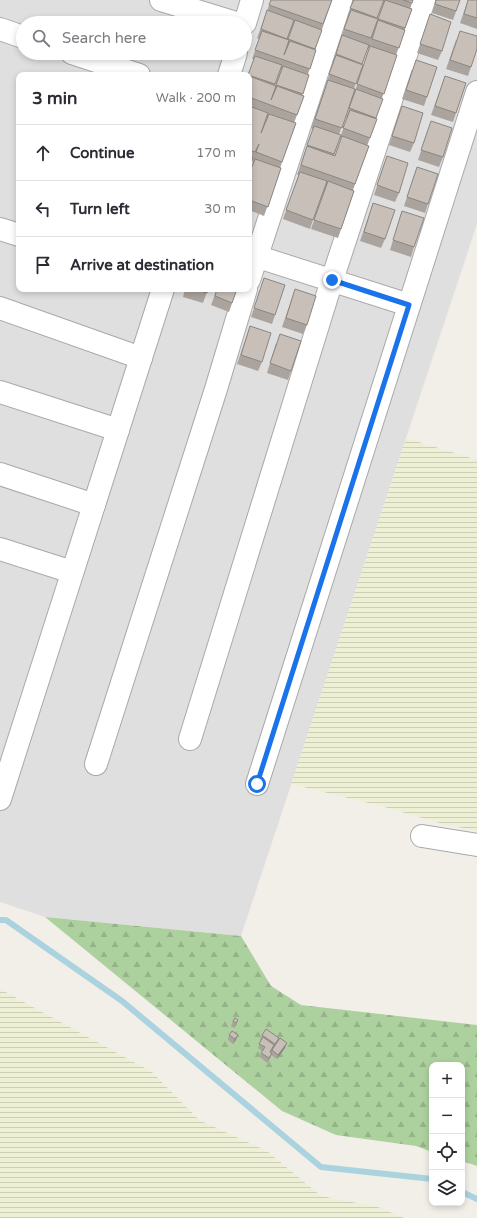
<!DOCTYPE html>
<meta charset="utf-8">
<style>
body{margin:0;font-family:"Varela Round",sans-serif;background:#f2f2f3;color:#2b2b33}
.controls{position:absolute;right:12px;bottom:12px;display:grid;overflow:hidden;border-radius:8px;box-shadow:0 2px 6px #0003}
.controls button{width:36px;height:36px;display:grid;place-items:center;padding:0;border:0;border-bottom:1px solid #e1e1e2;background:#fff;color:#2b2b33;font:20px sans-serif}
.stop{position:absolute;width:12px;height:12px;margin:-9px;border:3px solid #1a73e8;border-radius:50%;background:#fff}
.stop.end{background:#1a73e8;border-color:#fff;box-shadow:0 1px 4px #0008}
.list{margin:0;padding:0;list-style:none}
h2{display:flex;justify-content:space-between;align-items:center;height:52px;margin:0;padding:0 16px;font-size:17px}
h2 small{font-size:13px;font-weight:400;color:#7c7c81}
.list li{display:grid;grid-template-columns:26px 1fr auto;gap:12px;align-items:center;box-sizing:border-box;height:56px;padding:0 16px;border-top:1px solid #e1e1e2}
.list b{display:block;font-size:15px;white-space:nowrap}
.list em{font-size:13px;font-style:normal;color:#7c7c81}
.icon{flex:none;width:22px;height:22px;fill:none;stroke:currentColor;stroke-width:2;stroke-linecap:round;stroke-linejoin:round}
.map{position:relative;flex:none;width:477px;height:1218px;overflow:hidden}
.search{position:absolute;background:#fff;box-shadow:0 2px 6px #0003;left:16px;top:16px;width:236px;height:44px;display:flex;align-items:center;gap:10px;box-sizing:border-box;padding:0 14px;border-radius:22px;color:#7c7c81;font-size:15px}
.panel{position:absolute;background:#fff;box-shadow:0 2px 6px #0003;left:16px;top:72px;width:236px;height:220px;border-radius:8px}
.map>svg:first-child{display:block}
.residential{fill:#e0dfdf;fill-rule:evenodd}
.farmland{fill:url(#farmland-rules)}
.forest{fill:url(#forest-firs)}
.lines{fill:none;stroke-linecap:round;stroke-linejoin:round}
.stream{stroke:#aad3df;stroke-width:6}
.minor-casing{stroke:#a9a9a9;stroke-width:24}
.minor{stroke:#fff;stroke-width:22}
.wall{fill:#aba49e;fill-rule:evenodd}
.shaded-wall{fill:#8b8681}
.building{fill:#c7bfb8;stroke:#8b8681}
.route{stroke:#1a73e8;stroke-width:5}
</style>
<div class="map">
<svg width="477" height="1218" viewBox="0 0 477 1218">
<defs>
<pattern id="farmland-rules" width="6" height="5" patternUnits="userSpaceOnUse"><rect width="6" height="5" fill="#eef0d5"/><path d="M0 2.5h6" fill="none" stroke="#ccceb7"/></pattern>
<pattern id="forest-firs" width="22" height="20" patternUnits="userSpaceOnUse"><rect width="22" height="20" fill="#add19e"/><path d="M5 1l3.5 6h-7zM16 11l3.5 6h-7z" fill="#95b388"/></pattern>
</defs>
<rect width="100%" height="100%" fill="#f2efe9"/>
<!-- residential -->
<path class="residential" d="M0,0H477V224L241,936L45,917L0,902ZM23,23H245V53H23ZM19,75H249V289H19Z"/>
<!-- farmland -->
<g class="farmland">
<path d="M406,438L477,460V831L443,824L381,806L291,784Z"/>
<path d="M0,989L152,1072L199,1120L267,1151L321,1196L378,1207L404,1218H0Z"/>
</g>
<!-- forest -->
<path class="forest" d="M45,917L241,936L271,986L301,1005L477,1025V1166L462,1161V1065H432V1152L416,1146L336,1135L282,1111Z"/>
<g class="lines">
<!-- stream -->
<g class="stream">
<path d="M0,920H6L122,1001L321,1167L432,1179"/>
<path d="M462,1192L477,1199"/>
</g>
<!-- minor casing -->
<g class="minor-casing">
<g id="minor">
<path d="M161,0L236,23"/>
<path d="M245,23L252,0"/>
<path d="M0,29L23,37"/>
<path d="M72,53L139,75"/>
<path d="M229,75L236,53"/>
<path d="M0,229L19,235"/>
<path d="M249,254L409,305"/>
<path d="M249,280L341,0"/>
<path d="M0,308L141,358"/>
<path d="M0,392L118,430"/>
<path d="M0,474L94,505"/>
<path d="M0,549L72,572"/>
<path d="M190,739L332,280L424,0"/>
<path d="M96,764L216,389L246,289"/>
<path d="M257,784L477,92"/>
<path d="M0,799L163,289"/>
<path d="M422,836L477,845"/>
</g>
</g>
<!-- minor -->
<use href="#minor" class="minor"/>
</g>
<!-- wall -->
<g class="wall">
<path d="M271,0H332L315,50H316L308,74L309,75L302,95L304,96L294,123H296L280,168H281L264,216L249,210V174L253,162L252,161L255,153L249,171V75H248L254,59H252L259,39L257,38ZM293,24H294L288,40H287ZM280,69H281L275,86V85Z"/>
<path d="M353,0H413L410,9H412L405,29V30L396,55H397L382,98L376,119H377L367,146H369L353,190L354,191L338,238L311,229L326,185L325,184L310,229L283,219L299,175H297L304,154L313,129L311,128L333,64L332,63L348,18H347ZM383,3L384,4L375,28L368,48H369L346,118H347L341,135H339L362,64L369,45L378,19H377ZM340,138H341L335,156H334Z"/>
<path d="M436,0H460L453,20L432,13Z"/>
<path d="M468,0H477V29L460,23Z"/>
<path d="M427,24L442,51L438,60L417,53Z"/>
<path d="M456,40L477,49L468,76L446,69Z"/>
<path d="M412,69L427,97L424,106L402,99Z"/>
<path d="M445,76L456,113L453,122L431,115Z"/>
<path d="M399,116L414,143L410,152L389,145Z"/>
<path d="M428,130L443,157L439,167L418,160Z"/>
<path d="M384,165L399,193L395,202L374,195Z"/>
<path d="M414,176L428,204L425,213L404,206Z"/>
<path d="M402,211L414,247L411,257L390,250Z"/>
<path d="M370,212L385,239L381,248L360,241Z"/>
<path d="M261,288L275,315L272,324L251,317Z"/>
<path d="M185,289H208L203,303L183,297Z"/>
<path d="M217,289H237L229,312L211,305Z"/>
<path d="M295,289L307,325L303,334L282,327Z"/>
<path d="M250,326L262,362L258,371L237,364Z"/>
<path d="M276,343L291,371L288,380L267,373Z"/>
<path d="M235,1018L236,1025L234,1028L231,1026L233,1021Z"/>
<path d="M229,1035L236,1040L233,1044L228,1040Z"/>
<path d="M262,1035L285,1048L277,1059L271,1055L270,1058L267,1063L260,1057L262,1051L258,1048L261,1041L260,1040Z"/>
</g>
<!-- shaded-wall -->
<g class="shaded-wall">
<path d="M238,1020L236,1025L234,1028L236,1023Z"/>
<path d="M238,1035L236,1040L233,1044L235,1039Z"/>
<path d="M279,1038L277,1043L268,1056L270,1052Z"/>
<path d="M287,1043L285,1048L277,1059L278,1055Z"/>
<path d="M272,1053L270,1058L267,1063L269,1058Z"/>
</g>
<!-- building -->
<g class="building">
<path d="M271,0H332L323,24L269,5Z"/>
<path d="M354,0H384L377,18L350,8Z"/>
<path d="M385,0L412,9L405,28L378,19Z"/>
<path d="M403,0H413L412,3Z"/>
<path d="M436,0H460L456,11L435,4Z"/>
<path d="M468,0H477V18L464,14Z"/>
<path d="M267,10L294,20L287,39L261,29Z"/>
<path d="M351,10L378,19L371,38L344,29Z"/>
<path d="M430,14L451,22L442,51L420,44Z"/>
<path d="M295,20L322,30L315,49L288,39Z"/>
<path d="M378,20L405,30L399,48L372,39Z"/>
<path d="M262,31L289,40L284,55L290,41L316,50L310,69L255,50Z"/>
<path d="M460,31L477,36V49L471,67L450,60Z"/>
<path d="M342,35L369,45L362,64L336,54Z"/>
<path d="M370,46L397,55L384,94L357,84Z"/>
<path d="M336,55L363,65L356,84L329,74Z"/>
<path d="M255,56L282,65L275,84L248,75Z"/>
<path d="M416,60L437,67L427,97L406,90Z"/>
<path d="M283,66L309,75L303,94L276,85Z"/>
<path d="M249,76L276,86L271,100L277,86L304,96L297,115L249,97Z"/>
<path d="M445,76L466,83L456,113L435,106Z"/>
<path d="M328,80L355,89L342,128L315,119Z"/>
<path d="M356,89L383,99L376,118L349,108Z"/>
<path d="M249,106L268,113L261,133L269,114L296,123L282,162L256,152L259,144L255,152L249,150Z"/>
<path d="M402,106L423,113L414,143L392,136Z"/>
<path d="M350,110L377,119L370,138L343,128Z"/>
<path d="M431,121L452,128L443,157L421,150Z"/>
<path d="M314,126L341,135L334,154L307,145Z"/>
<path d="M342,136L369,146L355,184L301,165L307,146L335,156Z"/>
<path d="M249,156L253,157L249,171Z"/>
<path d="M387,156L408,163L399,193L377,185Z"/>
<path d="M255,159L281,168L268,207L249,200V174Z"/>
<path d="M417,167L438,174L428,204L407,197Z"/>
<path d="M300,172L327,181L313,220L286,210Z"/>
<path d="M328,181L354,191L341,229L314,220Z"/>
<path d="M373,203L395,210L385,239L364,232Z"/>
<path d="M402,211L424,218L414,247L393,240Z"/>
<path d="M264,278L285,285L275,315L254,308Z"/>
<path d="M192,289H208L207,293Z"/>
<path d="M217,289H237L232,303L215,296Z"/>
<path d="M295,289L316,296L307,325L286,318Z"/>
<path d="M250,326L271,333L262,362L241,355Z"/>
<path d="M280,334L301,341L291,371L270,363Z"/>
<path d="M235,1018L238,1020L236,1023L233,1021Z"/>
<path d="M266,1029L279,1038L275,1044L262,1035Z"/>
<path d="M232,1031L238,1035L235,1039L229,1035Z"/>
<path d="M263,1037L274,1045L270,1052L272,1053L269,1058L261,1053L265,1047L259,1044Z"/>
<path d="M280,1038L287,1043L278,1055L272,1050Z"/>
</g>
<g class="lines">
<!-- route -->
<path class="route" d="M257,784L409,305L332,280"/>
</g>
</svg>
<div class="controls">
<button>+</button>
<button>−</button>
<button><svg class="icon" aria-label="locate" viewBox="0 0 24 24"><circle cx="12" cy="12" r="6"/><path d="M12 2v4M12 18v4M2 12h4M18 12h4"/></svg></button>
<button><svg class="icon" aria-label="layers" viewBox="0 0 24 24"><path d="M12 4l9 5-9 5-9-5zM3 14l9 5 9-5"/></svg></button>
</div>
<div class="stop" style="left:257px;top:784px"></div>
<div class="stop end" style="left:332px;top:280px"></div>
<div class="search"><svg class="icon" aria-label="search" viewBox="0 0 24 24"><circle cx="10" cy="10" r="6"/><path d="M15 15l6 6"/></svg>Search here</div>
<section class="panel">
<h2>3 min<small>Walk · 200 m</small></h2>
<ul class="list">
<li><svg class="icon" aria-label="ahead" viewBox="0 0 24 24"><path d="M12 20V5M6 11l6-6 6 6"/></svg><div><b>Continue</b></div><em>170 m</em></li>
<li><svg class="icon" aria-label="left" viewBox="0 0 24 24"><path d="M17 20v-9H6M10 6l-5 5 5 5"/></svg><div><b>Turn left</b></div><em>30 m</em></li>
<li><svg class="icon" aria-label="arrive" viewBox="0 0 24 24"><path d="M6 21V4h12l-3 4 3 4H6"/></svg><div><b>Arrive at destination</b></div></li>
</ul>
</section>
</div>
